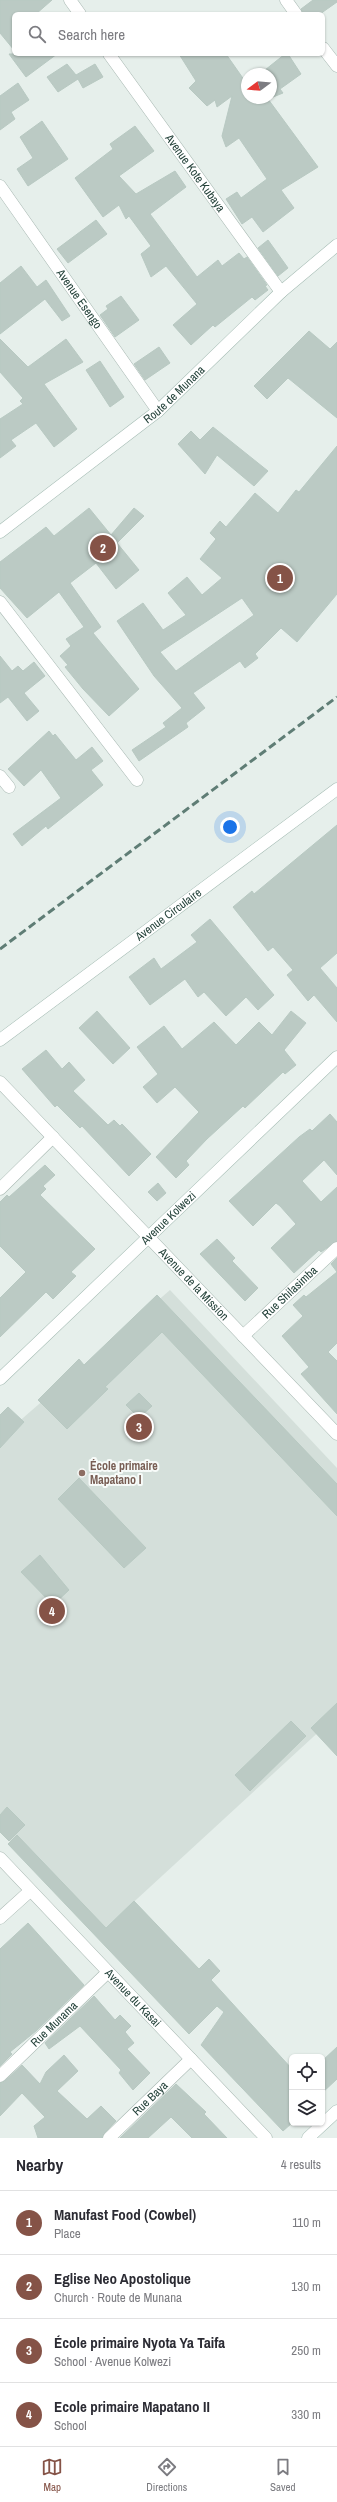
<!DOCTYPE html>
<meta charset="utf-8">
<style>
body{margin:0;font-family:"Archivo Narrow",sans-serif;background:#f7f7f7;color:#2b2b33}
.controls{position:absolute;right:12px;bottom:12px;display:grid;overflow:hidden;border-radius:6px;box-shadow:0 1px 3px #0004}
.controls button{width:36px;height:36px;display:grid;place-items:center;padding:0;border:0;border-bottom:1px solid #e1e1e2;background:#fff;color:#2b2b33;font:20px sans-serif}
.compass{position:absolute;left:241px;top:68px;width:36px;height:36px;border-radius:50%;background:#fff;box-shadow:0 1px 3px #0004;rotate:254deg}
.you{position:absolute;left:230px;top:827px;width:14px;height:14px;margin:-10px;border:3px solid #fff;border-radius:50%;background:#1a73e8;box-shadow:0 0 0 6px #1a73e833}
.badge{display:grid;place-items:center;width:26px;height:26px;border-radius:50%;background:#855347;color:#fff;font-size:13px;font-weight:700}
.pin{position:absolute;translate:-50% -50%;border:2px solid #fff;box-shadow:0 1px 4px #0006}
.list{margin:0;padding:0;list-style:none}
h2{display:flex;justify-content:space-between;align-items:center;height:52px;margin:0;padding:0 16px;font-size:17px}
h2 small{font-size:13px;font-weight:400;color:#7c7c81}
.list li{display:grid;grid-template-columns:26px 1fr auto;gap:12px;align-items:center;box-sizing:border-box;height:64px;padding:0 16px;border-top:1px solid #e1e1e2}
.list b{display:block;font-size:15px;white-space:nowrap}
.list p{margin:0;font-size:13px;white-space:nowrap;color:#7c7c81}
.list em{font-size:13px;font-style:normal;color:#7c7c81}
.icon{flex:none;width:22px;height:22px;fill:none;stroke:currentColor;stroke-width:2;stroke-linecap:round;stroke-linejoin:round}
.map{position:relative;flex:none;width:337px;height:2138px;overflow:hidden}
.search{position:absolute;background:#fff;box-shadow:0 1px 3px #0004;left:12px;right:12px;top:12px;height:44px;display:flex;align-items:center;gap:10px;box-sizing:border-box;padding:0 14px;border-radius:6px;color:#7c7c81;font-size:15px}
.sheet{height:308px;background:#fff}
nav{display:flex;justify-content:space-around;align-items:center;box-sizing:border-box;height:56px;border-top:1px solid #e1e1e2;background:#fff;font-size:11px;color:#7c7c81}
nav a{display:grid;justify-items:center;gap:2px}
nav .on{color:#855347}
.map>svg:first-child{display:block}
.built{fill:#d4dfda}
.building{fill:#bbcac4;stroke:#b8c9c2;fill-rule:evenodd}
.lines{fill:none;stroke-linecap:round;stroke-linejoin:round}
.street-casing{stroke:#a8b8b2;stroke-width:13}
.secondary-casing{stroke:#a4bbb3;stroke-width:13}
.street{stroke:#fff;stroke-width:12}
.secondary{stroke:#fff;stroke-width:12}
.rail{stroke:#5f7d75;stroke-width:3;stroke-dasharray:8 4;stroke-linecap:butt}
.education-dot{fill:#8d6e63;stroke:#f7fbf9;stroke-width:1.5}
.labels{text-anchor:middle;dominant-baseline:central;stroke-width:4;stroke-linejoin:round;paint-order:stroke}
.street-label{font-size:12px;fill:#24423a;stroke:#f7fbf9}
.education-label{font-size:12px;font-weight:bold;fill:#785e54;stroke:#f7fbf9;text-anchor:start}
</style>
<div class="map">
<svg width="337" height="2138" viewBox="0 0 337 2138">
<rect width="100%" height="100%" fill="#e6efeb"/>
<!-- built -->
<path class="built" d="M170,1290L337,1468V1715L100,1933L0,1830V1438Z"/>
<!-- building -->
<g class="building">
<path d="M0,0H52L36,14H14V50L0,33Z"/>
<path d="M313,0H337V2L320,14H303L301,9Z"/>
<path d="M9,54H57L26,77Z"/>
<path d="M179,54H226L247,84V98H271V74H260L285,54H288L301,74L280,89L283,93L268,99L318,167L281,190L294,208L263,232L252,217L242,224L226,199L237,192L241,198L267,179L239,138L226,147L222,136L232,96L217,107L215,100L207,106L189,88L196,81Z"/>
<path d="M67,64L76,75L95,64L103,77L83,88L78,79L58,92L47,77Z"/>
<path d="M18,83L29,100L11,112L15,119L0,130V96Z"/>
<path d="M42,121L68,159L28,186L17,169L33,158L20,137Z"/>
<path d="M135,126L154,151L119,176L136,194L175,171L186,187L150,214L197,277L218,260L222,266L239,253L244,259L247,257L267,285L265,286L268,290L255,300L252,297L215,327L213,325L191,345L173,325L197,304L166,266L151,277L141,254L151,246L129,216L126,219L119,205L103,217L75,178L113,149L110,144Z"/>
<path d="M96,220L107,234L68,263L57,249Z"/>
<path d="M268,240L288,268L278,276L258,248Z"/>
<path d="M21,266L37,287L46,280L70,316L62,321L45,299L0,334V283Z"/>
<path d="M121,296L139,320L115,337L100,315L108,309L106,306Z"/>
<path d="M309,331L330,349L337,342V418L288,378L267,399L254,386Z"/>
<path d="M0,339L28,367L66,339L83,362L44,384L77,429L54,447L36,423L11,440L16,446L0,458V419L23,404L20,401L23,398L0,372Z"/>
<path d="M159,347L170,363L145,380L134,364Z"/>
<path d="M100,361L124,397L110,407L86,370Z"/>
<path d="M213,427L268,471L254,486L217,455L205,474L178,444L191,431L200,440Z"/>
<path d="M337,446V594L297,642L281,628L255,654L258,658L245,668L240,661L193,693L205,708L186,723L188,727L139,761L132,750L166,727L163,723L182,708L154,676L117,621L143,603L163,630L186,615L168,593L187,577L202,595L222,578L200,559L216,539L210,533L220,521L226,527L255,493L278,513L296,490L299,492ZM242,598L254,615L176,671L160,652Z"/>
<path d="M89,508L111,535L134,508L144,516L117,543L139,570L116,589L96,563L70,583L101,627L93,633L139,689L109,716L83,689L65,667L68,665L60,656L71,646L66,639L84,627L59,592L27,618L0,588V562L46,527L54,536Z"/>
<path d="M0,656L12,671L18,666L23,671L34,662L45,676L24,693L39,711L27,721L8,697L0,703Z"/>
<path d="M49,731L53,736L55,734L76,760L92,747L103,761L91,770L103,785L48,829L46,826L22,846L13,834L61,798L41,770L24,786L8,769Z"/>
<path d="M337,825V953L320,968L337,988V1022L314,995L308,1001L287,975L293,970L273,947L268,951L233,907L252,891L254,894Z"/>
<path d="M210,919L274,995L258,1010L246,997L226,1016L204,992L198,997L185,979L150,1005L129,977L154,958L161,969L197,942L191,935Z"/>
<path d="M97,1011L130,1048L113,1064L79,1028Z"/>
<path d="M291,1011L306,1023L284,1050L296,1065L285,1074L283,1072L245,1108L243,1106L207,1139L186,1161L189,1165L176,1178L156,1157L199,1112L175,1087L157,1103L143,1087L158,1074L137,1047L164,1026L182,1049L214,1022L236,1045L259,1022L272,1035Z"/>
<path d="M46,1050L62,1069L69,1062L85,1080L73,1091L108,1125L114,1120L120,1126L122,1124L151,1154L129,1176L82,1126L80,1128L57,1105L55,1107L22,1069Z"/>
<path d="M330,1114L337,1122V1175L324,1160L302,1181L321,1202L337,1187V1241L321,1252L319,1250L294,1273L271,1248L296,1224L280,1206L276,1203L253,1226L229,1201L299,1137L310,1129L312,1131Z"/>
<path d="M45,1165L55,1175L43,1186L46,1189L40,1195L95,1249L71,1272L76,1276L53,1299L46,1292L0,1337V1298L26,1272L0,1246V1202L7,1195L9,1197Z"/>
<path d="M158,1183L166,1193L157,1201L148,1192Z"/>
<path d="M217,1239L235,1258L232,1261L258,1288L245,1301L200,1254Z"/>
<path d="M337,1258V1343L328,1352L337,1361V1414L301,1374L309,1367L282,1336L303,1316L293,1305L304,1295L306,1297L337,1272L331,1264Z"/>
<path d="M157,1295L337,1484V1516L162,1332L105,1387L108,1389L67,1429L38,1400L79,1359L84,1365Z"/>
<path d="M139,1393L152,1406L139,1418L126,1405Z"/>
<path d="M8,1407L24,1422L0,1448V1415Z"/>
<path d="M79,1478L146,1548L124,1568L58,1499Z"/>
<path d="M40,1555L69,1590L53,1605L21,1572Z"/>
<path d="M337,1703V1756L311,1728Z"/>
<path d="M291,1721L306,1736L250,1791L235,1775Z"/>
<path d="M7,1807L25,1825L9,1841L0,1832V1815Z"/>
<path d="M17,1835L106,1928L134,1901L199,1969L209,1959L220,1971L211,1980L292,2069V2123L283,2131L201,2045L224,2012L217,2006L189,2034L8,1844Z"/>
<path d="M28,1923L84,1985L36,2031L10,2052L12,2054L0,2066V1949Z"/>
<path d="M94,1996L115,2020L120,2015L131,2026L125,2032L134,2043L127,2049L150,2073L133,2090L119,2073L121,2070L80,2026L49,2049L45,2043Z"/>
<path d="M337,2047V2079L322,2093V2061Z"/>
<path d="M64,2055L78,2071L57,2091L87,2119L101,2106L116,2121L104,2133L102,2138H38L34,2126L45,2117L22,2093L0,2116V2083L5,2081L22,2065L40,2084L46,2072Z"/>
<path d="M176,2084L206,2112L204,2114L227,2138H192L171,2117L148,2138H120Z"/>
</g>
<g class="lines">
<!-- street casing -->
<g class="street-casing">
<g id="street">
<path d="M70,0L80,14"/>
<path d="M286,0L296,14"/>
<path d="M323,48L337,66"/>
<path id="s1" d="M109,54L281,292"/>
<path id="s2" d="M0,186L158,411"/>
<path d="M0,602L137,780"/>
<path d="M0,776L9,787"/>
<path id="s3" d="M0,1082L337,1434"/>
<path d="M0,1189L53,1137"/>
<path id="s4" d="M243,1336L337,1248"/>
<path id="s5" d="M0,1858L266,2138"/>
<path d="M0,1918L30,1891"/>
<path id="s6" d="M0,2076L108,1972"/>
<path id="s7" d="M109,2138L191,2059"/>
</g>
</g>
<!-- secondary casing -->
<g class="secondary-casing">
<g id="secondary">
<path id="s8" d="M0,532L158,411L281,292L337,245"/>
<path id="s9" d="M0,1040L337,789"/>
<path id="s10" d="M0,1379L337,1057"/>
<path d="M308,2138L337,2111"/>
</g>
</g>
<!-- street -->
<use href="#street" class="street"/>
<!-- secondary -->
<use href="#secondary" class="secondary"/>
<!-- rail -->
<path class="rail" d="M0,949L337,697"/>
</g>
<!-- markers -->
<circle class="education-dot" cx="82" cy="1473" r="4"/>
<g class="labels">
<!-- street labels -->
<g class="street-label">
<text stroke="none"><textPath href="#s1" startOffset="147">Avenue Kote Kubaya</textPath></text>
<text stroke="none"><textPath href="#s2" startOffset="138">Avenue Esengo</textPath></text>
<text stroke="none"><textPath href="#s8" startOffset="222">Route de Munana</textPath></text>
<text stroke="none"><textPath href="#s9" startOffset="210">Avenue Circulaire</textPath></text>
<text stroke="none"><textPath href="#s10" startOffset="233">Avenue Kolwezi</textPath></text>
<text stroke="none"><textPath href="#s3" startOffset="280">Avenue de la Mission</textPath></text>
<text stroke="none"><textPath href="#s4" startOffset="64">Rue Shilasimba</textPath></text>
<text stroke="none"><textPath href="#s5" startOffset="193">Avenue du Kasai</textPath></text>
<text stroke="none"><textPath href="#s6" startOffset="75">Rue Munama</textPath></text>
<text stroke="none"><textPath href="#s7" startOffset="57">Rue Baya</textPath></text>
</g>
<!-- education labels -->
<g class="education-label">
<text x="90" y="1466">École primaire<tspan x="90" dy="14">Mapatano I</tspan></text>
</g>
</g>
</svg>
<div class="controls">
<button><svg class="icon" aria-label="locate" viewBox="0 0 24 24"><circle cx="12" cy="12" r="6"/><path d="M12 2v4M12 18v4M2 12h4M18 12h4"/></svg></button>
<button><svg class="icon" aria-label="layers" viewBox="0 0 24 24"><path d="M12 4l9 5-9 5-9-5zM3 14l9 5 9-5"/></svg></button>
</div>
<svg class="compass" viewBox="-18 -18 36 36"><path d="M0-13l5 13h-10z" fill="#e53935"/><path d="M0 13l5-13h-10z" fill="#7c7c81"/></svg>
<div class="you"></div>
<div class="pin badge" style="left:280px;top:578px">1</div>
<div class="pin badge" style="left:103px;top:548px">2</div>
<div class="pin badge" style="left:139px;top:1427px">3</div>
<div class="pin badge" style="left:52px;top:1611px">4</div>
<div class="search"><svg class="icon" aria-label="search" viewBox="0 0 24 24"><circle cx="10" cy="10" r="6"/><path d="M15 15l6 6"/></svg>Search here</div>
</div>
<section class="sheet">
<h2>Nearby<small>4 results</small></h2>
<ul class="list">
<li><span class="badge">1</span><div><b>Manufast Food (Cowbel)</b><p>Place</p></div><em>110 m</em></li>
<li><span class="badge">2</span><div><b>Eglise Neo Apostolique</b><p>Church · Route de Munana</p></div><em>130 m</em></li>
<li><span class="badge">3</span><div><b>École primaire Nyota Ya Taifa</b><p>School · Avenue Kolwezi</p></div><em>250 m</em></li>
<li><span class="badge">4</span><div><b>Ecole primaire Mapatano II</b><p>School</p></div><em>330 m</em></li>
</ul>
</section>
<nav>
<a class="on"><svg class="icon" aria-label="map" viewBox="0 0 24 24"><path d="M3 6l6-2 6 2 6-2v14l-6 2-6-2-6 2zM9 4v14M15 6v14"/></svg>Map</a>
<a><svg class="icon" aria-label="directions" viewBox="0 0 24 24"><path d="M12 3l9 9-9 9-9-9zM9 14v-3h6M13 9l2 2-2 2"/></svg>Directions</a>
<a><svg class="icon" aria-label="saved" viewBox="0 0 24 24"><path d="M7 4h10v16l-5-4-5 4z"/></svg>Saved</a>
</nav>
